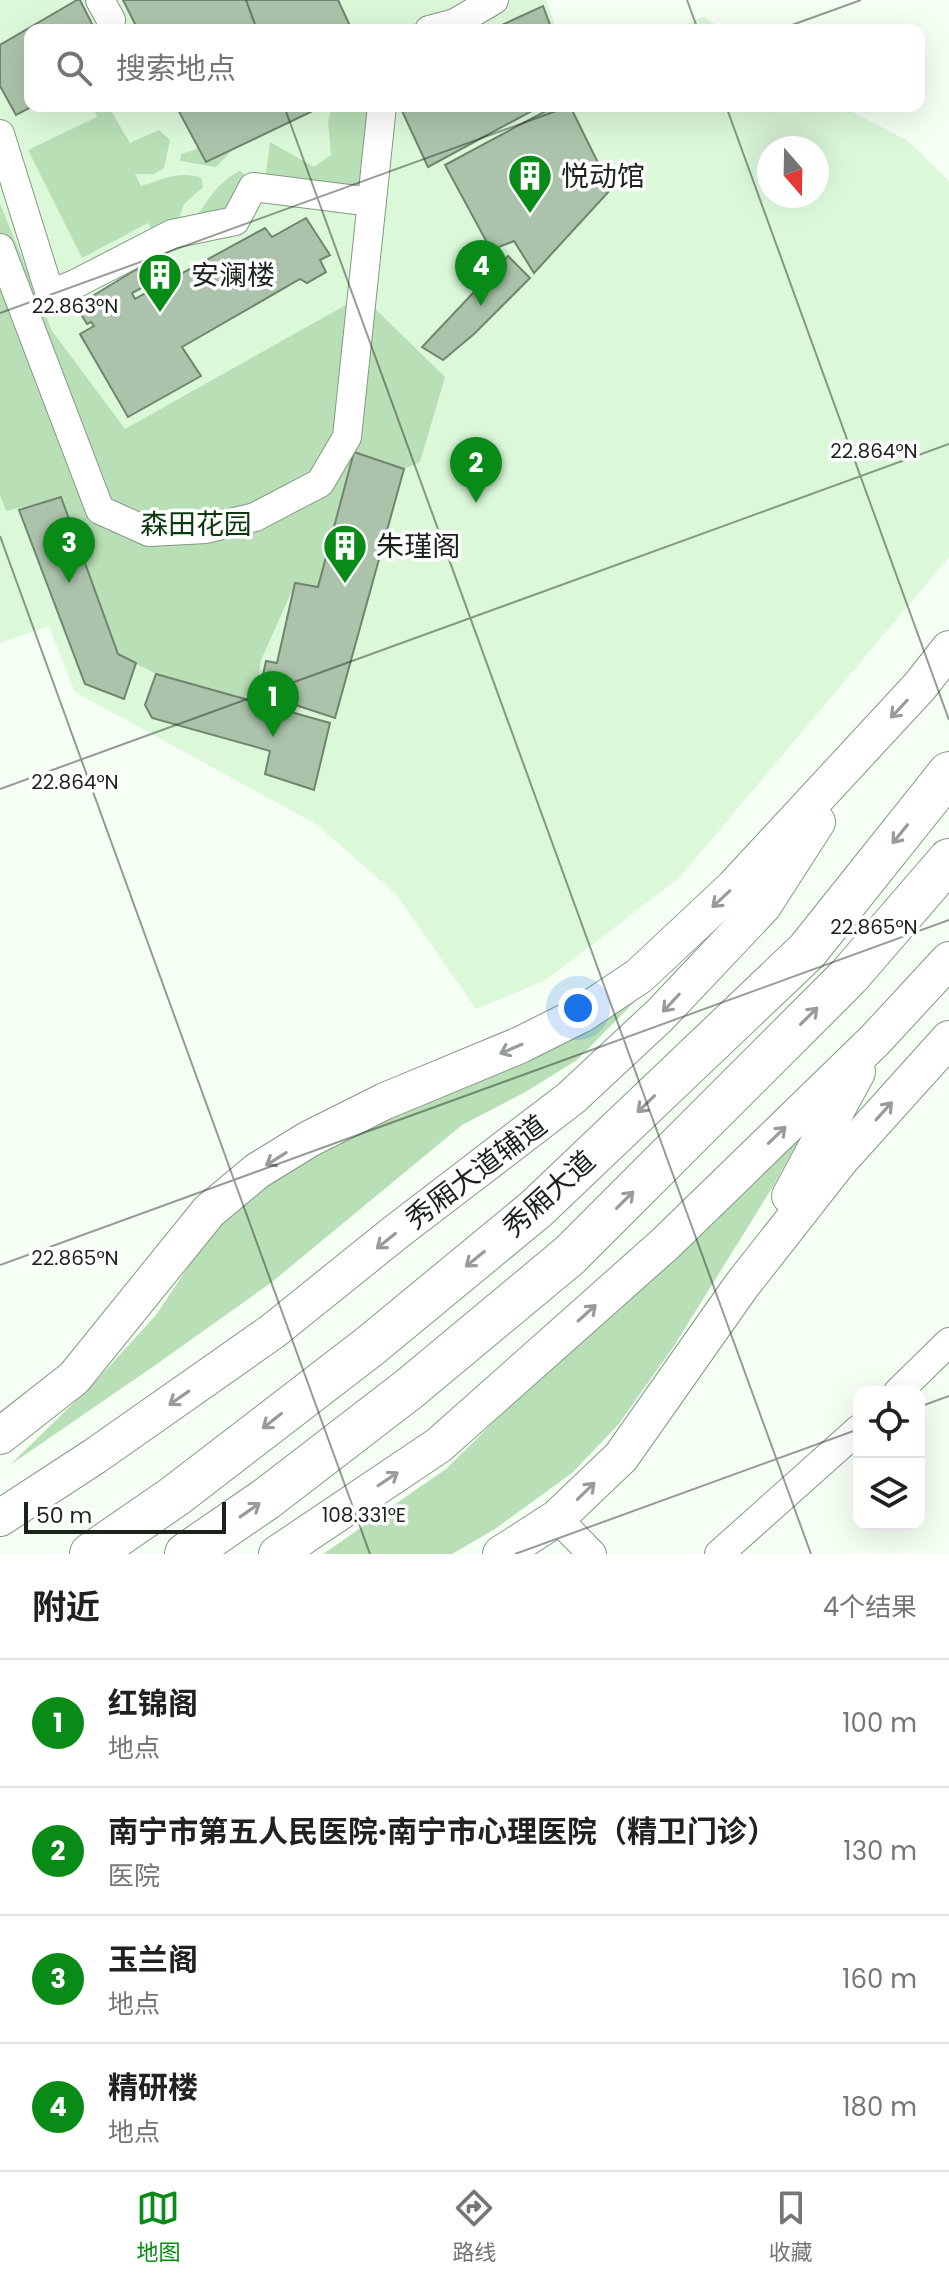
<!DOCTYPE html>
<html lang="zh">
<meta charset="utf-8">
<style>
body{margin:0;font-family:Poppins,"Noto Sans SC",sans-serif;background:#f2f2f2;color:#202124}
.controls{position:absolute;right:24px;bottom:24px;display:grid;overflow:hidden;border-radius:16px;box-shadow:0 8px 32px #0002}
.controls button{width:72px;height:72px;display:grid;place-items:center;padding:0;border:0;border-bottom:2px solid #e0e0e0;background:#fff;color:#202124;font:40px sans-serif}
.compass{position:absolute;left:757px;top:136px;width:72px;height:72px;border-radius:50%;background:#fff;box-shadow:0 8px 32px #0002;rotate:160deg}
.scale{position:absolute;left:24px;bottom:20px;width:202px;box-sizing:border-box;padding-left:8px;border:4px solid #1b241b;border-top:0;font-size:22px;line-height:28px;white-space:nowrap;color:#1b241b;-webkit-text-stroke:6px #fff;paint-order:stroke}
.you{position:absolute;left:578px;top:1008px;width:28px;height:28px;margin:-20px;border:6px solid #fff;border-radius:50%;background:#1a73e8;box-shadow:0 0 0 12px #1a73e833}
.badge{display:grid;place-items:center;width:52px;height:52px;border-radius:50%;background:#098b17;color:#fff;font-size:26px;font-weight:700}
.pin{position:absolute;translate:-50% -66px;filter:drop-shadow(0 2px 4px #0008)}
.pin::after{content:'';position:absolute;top:42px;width:28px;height:24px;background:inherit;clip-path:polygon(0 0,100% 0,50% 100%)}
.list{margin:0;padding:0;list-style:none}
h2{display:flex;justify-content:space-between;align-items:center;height:104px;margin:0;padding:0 32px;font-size:34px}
h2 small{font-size:26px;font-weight:400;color:#757577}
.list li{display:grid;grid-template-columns:52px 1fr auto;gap:24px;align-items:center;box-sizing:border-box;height:128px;padding:0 32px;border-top:2px solid #e0e0e0}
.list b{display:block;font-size:30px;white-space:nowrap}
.list p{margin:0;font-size:26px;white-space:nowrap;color:#757577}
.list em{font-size:26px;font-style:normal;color:#757577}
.icon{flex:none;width:44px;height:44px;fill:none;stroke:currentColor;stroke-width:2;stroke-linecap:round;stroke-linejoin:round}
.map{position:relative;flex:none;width:949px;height:1554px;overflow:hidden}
.search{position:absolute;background:#fff;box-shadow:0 8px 32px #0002;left:24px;right:24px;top:24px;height:88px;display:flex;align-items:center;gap:20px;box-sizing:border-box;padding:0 28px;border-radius:16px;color:#757577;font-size:30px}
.sheet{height:616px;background:#fff}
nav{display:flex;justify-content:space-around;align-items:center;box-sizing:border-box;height:112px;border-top:2px solid #e0e0e0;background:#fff;font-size:22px;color:#757577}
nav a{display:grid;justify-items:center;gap:4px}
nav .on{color:#098b17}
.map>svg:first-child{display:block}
.built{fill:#dbf8d9;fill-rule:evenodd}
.green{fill:#b9dfb6}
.building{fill:#acc3ab;stroke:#70856e;stroke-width:2}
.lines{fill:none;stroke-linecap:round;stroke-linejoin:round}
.minor-casing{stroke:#839982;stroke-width:30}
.major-casing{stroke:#839982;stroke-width:38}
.highway-casing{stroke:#839982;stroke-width:44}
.minor{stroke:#fff;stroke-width:28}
.major{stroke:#fff;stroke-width:36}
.highway{stroke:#fff;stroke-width:42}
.oneway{stroke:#989c98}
.ticks{fill:none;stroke:#1b241b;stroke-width:2;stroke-opacity:0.45}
.labels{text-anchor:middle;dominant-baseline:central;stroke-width:7;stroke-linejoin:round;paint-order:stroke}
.poi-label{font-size:28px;fill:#1b241b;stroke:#fff;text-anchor:start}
.park-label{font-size:28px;fill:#0c380d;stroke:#fff}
.street-label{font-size:28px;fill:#1b241b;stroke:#fff}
.ticks-label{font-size:20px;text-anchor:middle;fill:#1b241b;stroke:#fff;stroke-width:7;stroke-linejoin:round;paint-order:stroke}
</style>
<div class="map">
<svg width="949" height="1554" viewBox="0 0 949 1554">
<rect width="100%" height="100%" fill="#f5fff4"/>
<!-- built -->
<g class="built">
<path d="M0,0H546L557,30H30V106H841L908,141L949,181V557L679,878L546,980L476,1009L396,894L316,824L75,692L49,626L0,643ZM769,148H817V196H769Z"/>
<path d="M704,17L724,30H669Z"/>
</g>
<!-- green -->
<g class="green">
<path d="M93,106H108L130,143L159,130L170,140L164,168L154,174H135L141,186C160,180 182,170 201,178L203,187L184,204L176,226L156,235L148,223L82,258L28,150L97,117Z"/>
<path d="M332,106H369L365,186L353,196L265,181L270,142L314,167L331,155L328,122Z"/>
<path d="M212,144H238L216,167L180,161L181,154Z"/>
<path d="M240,171L245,175L241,201L219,216L194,220C207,202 219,180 240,171Z"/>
<path d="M0,204L52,331L125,429L362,296L445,377L420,462L404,469L354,452L318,587L295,584L261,660L255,701L156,674L118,654L61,498L6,511L0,495Z"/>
<path d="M660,976L577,1060L527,1091L462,1125L272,1282L154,1366L10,1465L94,1383L156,1315L214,1228L249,1198L313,1154Z"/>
<path d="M802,1134L772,1188L674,1346L618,1425L572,1473L495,1529L452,1554H323L446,1469L545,1371Z"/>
</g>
<!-- building -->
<g class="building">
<path d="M77,0H80L95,30H30V106H33L16,115L0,86V45Z"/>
<path d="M123,0H338L352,30H138Z"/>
<path d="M543,6L552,30H491Z"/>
<path d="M176,106H323L206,162Z"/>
<path d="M412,106H541L428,167L402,111Z"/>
<path d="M555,106H570L611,189L534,273L514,241L491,250L445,165Z"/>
<path d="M306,218L330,255L320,260L326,272L307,283L300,279L182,347L201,376L128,417L80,334L94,326L91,322L87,324L76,306L137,269L147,285L132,293L135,299L265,228L272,237Z"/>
<path d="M508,256L530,278L474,334L443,360L422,347Z"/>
<path d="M354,452L404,469L335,718L259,693L266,661L277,663L295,583L318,587Z"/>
<path d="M61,497L118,654L136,663L124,699L85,684L19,510Z"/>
<path d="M156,674L330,723L314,790L265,774L270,751L152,718L145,705Z"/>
</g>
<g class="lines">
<!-- minor casing -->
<g class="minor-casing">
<g id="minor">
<path d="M100,0L111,20"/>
<path d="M429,30L455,23L494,0"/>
<path d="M0,134L50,294L75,284L172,234L235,221L253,187L372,202"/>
<path d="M0,248L100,510L149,532L206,529L255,517L320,483L347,437L382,106"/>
<path d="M898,1392L949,1342"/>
<path d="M557,1518L592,1554"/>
<path d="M719,1554L859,1429"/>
</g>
</g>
<!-- major casing -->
<g class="major-casing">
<g id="major">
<path d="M790,1196L857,1072"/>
<path d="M0,1436L74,1378L209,1211L257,1171L309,1139L385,1101L520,1045L582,1014L639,976L734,887L920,686L949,649"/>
<path d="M0,1518L95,1456L273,1331L396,1232L571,1098L660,1015L763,906L817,822"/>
<path d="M277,1554L439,1445L665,1244L875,1040L949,960"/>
<path d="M501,1554L557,1518L621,1457L742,1285L841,1159L949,1039"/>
</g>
</g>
<!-- highway casing -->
<g class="highway-casing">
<g id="highway">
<path d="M91,1554L175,1496L370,1346L536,1209L807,951L949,773"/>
<path d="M186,1554L266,1499L409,1389L570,1255L849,976L949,860"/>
</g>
</g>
<!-- minor -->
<use href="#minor" class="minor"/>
<!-- major -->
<use href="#major" class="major"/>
<!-- highway -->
<use href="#highway" class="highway"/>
</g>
<!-- one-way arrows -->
<defs><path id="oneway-shaft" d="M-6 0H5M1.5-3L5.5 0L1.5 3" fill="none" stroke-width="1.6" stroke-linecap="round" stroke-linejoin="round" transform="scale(2)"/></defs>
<g class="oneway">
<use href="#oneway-shaft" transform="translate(899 709) rotate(133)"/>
<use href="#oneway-shaft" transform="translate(900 834) rotate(129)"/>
<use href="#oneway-shaft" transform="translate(721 899) rotate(137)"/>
<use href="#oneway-shaft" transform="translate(671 1003) rotate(133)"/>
<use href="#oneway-shaft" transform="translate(809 1016) rotate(-45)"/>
<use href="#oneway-shaft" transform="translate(511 1049) rotate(157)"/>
<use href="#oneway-shaft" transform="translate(646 1104) rotate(136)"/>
<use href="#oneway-shaft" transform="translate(884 1111) rotate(-48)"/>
<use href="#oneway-shaft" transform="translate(777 1135) rotate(-44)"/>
<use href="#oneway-shaft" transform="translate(276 1159) rotate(148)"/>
<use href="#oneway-shaft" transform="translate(625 1200) rotate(-45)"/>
<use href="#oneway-shaft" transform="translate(386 1241) rotate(141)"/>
<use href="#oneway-shaft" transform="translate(475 1259) rotate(141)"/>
<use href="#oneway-shaft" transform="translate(587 1313) rotate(-42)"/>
<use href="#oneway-shaft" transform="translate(179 1398) rotate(145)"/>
<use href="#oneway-shaft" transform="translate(272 1421) rotate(142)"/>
<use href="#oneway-shaft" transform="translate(388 1479) rotate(-34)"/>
<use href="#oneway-shaft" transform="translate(586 1491) rotate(-44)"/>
<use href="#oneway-shaft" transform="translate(250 1510) rotate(-35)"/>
</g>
<!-- ticks -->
<path class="ticks" d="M246,0L257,30M687,0L698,30M778,30L861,0M284,106L811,1554M726,106L949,720M0,313L570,106M0,536L370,1554M0,789L949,444M0,1265L949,920M919,1407L949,1396M515,1554L859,1429"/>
<!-- icons -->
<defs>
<g id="building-pin" transform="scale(2.3)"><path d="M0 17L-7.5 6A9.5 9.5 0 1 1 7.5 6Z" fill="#098b17" stroke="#fff"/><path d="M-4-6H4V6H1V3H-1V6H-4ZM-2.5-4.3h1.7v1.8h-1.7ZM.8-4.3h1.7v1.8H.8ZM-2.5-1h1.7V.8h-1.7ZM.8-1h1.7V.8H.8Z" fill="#fff"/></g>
</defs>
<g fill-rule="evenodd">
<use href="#building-pin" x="530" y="176"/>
<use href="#building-pin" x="160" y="275"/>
<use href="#building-pin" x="345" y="546"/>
</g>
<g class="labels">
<!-- poi labels -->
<g class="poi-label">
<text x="561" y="176">悦动馆</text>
<text x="191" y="275">安澜楼</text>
<text x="376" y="546">朱瑾阁</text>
</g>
<!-- park labels -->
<g class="park-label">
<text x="196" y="524">森田花园</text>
</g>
<!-- street labels -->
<g class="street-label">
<text transform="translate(476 1172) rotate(-37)">秀厢大道辅道</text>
<text transform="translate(549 1194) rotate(-42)">秀厢大道</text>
</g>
</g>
<g class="ticks-label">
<text x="75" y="313">22.863°N</text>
<text x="874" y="458">22.864°N</text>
<text x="75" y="789">22.864°N</text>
<text x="874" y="934">22.865°N</text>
<text x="75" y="1265">22.865°N</text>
<text x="364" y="1522">108.331°E</text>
</g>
</svg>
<div class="controls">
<button><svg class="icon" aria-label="locate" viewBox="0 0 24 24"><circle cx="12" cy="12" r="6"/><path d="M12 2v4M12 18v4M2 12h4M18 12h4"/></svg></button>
<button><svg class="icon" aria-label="layers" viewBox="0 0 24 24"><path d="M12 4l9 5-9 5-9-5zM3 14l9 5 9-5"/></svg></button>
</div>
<svg class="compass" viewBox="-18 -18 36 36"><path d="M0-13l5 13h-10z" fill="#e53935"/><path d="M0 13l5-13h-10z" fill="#757577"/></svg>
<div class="scale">50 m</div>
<div class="you"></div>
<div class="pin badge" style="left:273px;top:737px">1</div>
<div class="pin badge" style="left:476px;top:503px">2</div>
<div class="pin badge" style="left:69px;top:583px">3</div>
<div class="pin badge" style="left:481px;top:306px">4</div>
<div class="search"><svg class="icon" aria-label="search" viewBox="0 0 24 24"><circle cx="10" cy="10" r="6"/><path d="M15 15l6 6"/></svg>搜索地点</div>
</div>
<section class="sheet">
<h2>附近<small>4个结果</small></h2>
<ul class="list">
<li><span class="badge">1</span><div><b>红锦阁</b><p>地点</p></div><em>100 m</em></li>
<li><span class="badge">2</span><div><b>南宁市第五人民医院·南宁市心理医院（精卫门诊）</b><p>医院</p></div><em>130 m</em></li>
<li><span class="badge">3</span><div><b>玉兰阁</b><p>地点</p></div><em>160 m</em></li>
<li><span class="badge">4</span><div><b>精研楼</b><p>地点</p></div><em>180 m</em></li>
</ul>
</section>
<nav>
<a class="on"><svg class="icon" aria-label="map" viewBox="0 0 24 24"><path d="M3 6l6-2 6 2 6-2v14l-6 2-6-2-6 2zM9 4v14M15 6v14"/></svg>地图</a>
<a><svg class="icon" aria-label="directions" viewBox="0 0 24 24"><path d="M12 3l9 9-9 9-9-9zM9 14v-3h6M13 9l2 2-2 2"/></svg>路线</a>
<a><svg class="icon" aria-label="saved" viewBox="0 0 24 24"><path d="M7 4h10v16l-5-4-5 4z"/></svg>收藏</a>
</nav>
